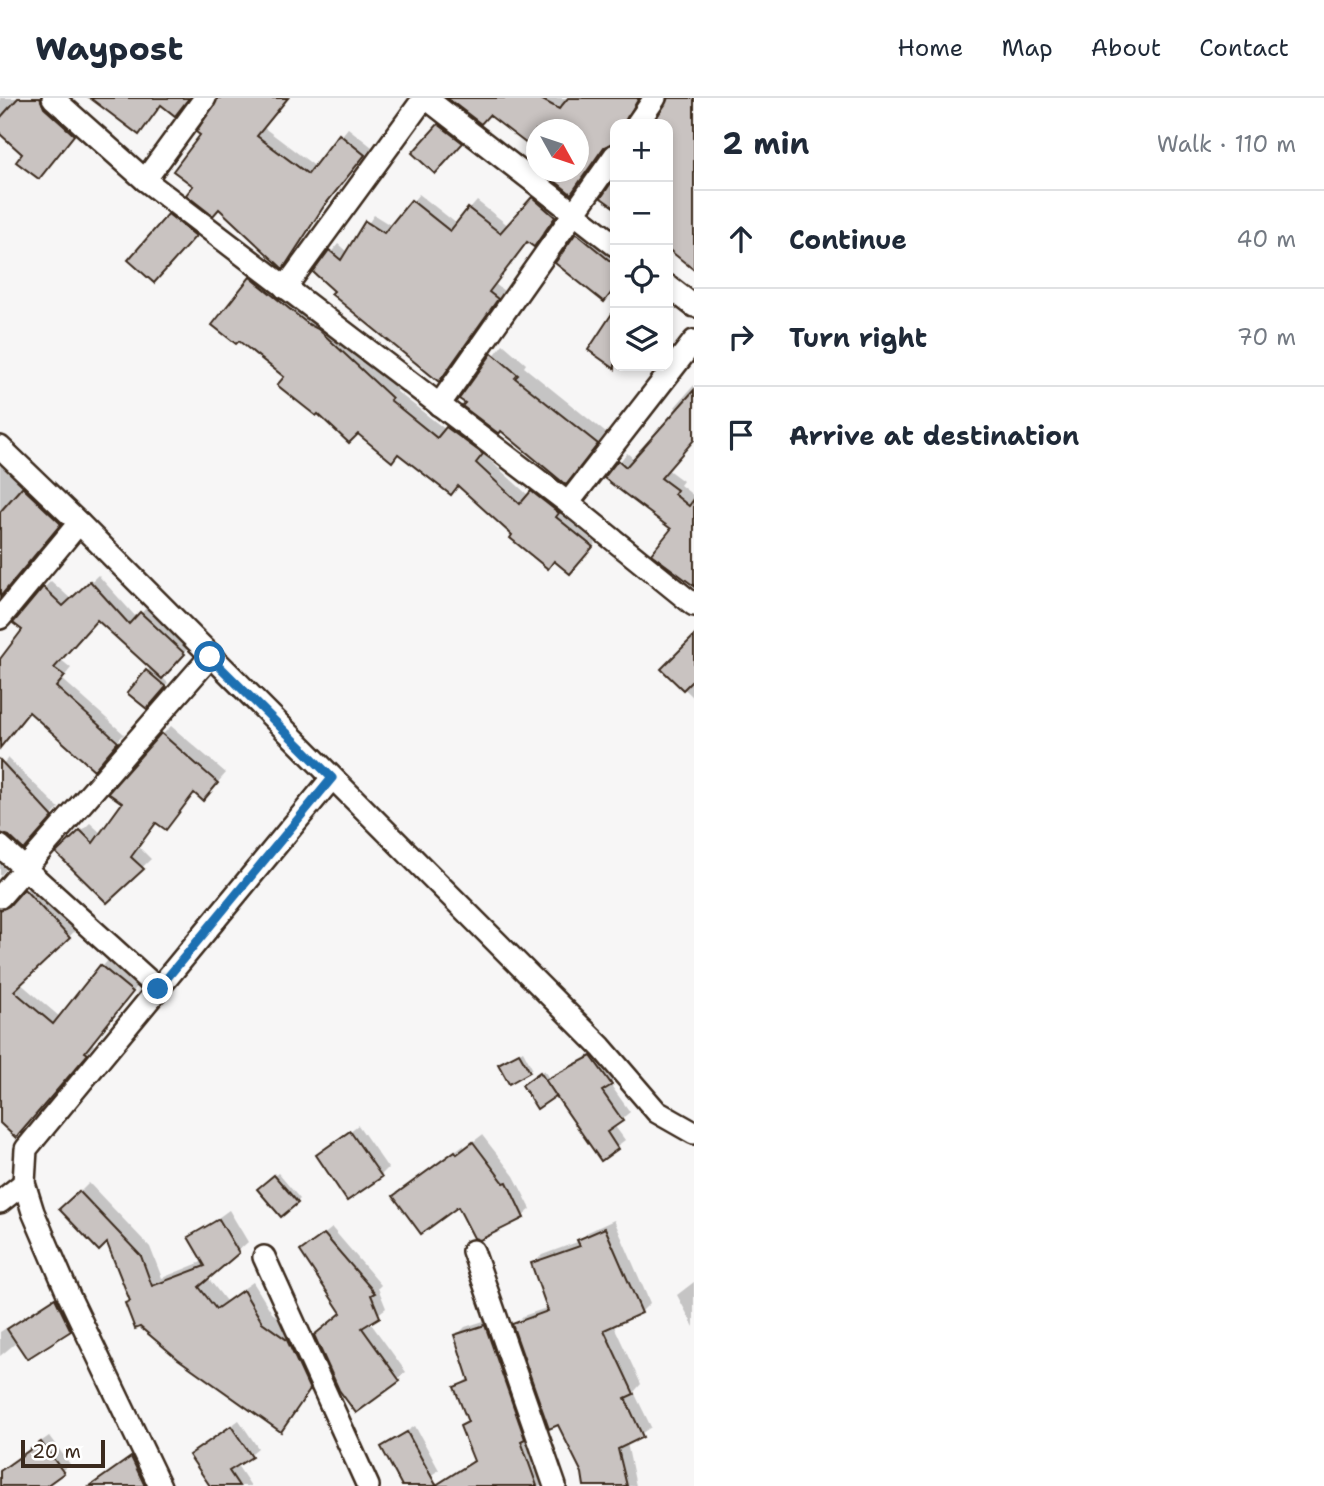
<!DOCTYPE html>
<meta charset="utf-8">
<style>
body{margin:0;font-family:"Shantell Sans",sans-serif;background:#f2f2f3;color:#1f2937}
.controls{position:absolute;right:21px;top:21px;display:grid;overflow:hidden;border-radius:14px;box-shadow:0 4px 10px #0003}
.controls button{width:63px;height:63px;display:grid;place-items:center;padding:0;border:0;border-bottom:2px solid #e0e1e3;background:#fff;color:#1f2937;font:35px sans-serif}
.compass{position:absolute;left:526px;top:21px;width:63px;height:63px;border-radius:50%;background:#fff;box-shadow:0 4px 10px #0003;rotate:130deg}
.scale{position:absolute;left:21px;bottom:18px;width:84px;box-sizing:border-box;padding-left:7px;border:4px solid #3b2a1e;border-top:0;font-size:19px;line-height:24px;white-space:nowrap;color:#3b2a1e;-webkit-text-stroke:5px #fff;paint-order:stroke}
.stop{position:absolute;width:21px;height:21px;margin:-16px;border:5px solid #1f6fb2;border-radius:50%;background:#fff}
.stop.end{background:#1f6fb2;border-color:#fff;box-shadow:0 2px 7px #0008}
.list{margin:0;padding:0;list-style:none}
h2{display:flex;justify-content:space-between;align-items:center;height:91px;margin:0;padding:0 28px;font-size:30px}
h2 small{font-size:23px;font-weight:400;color:#747a83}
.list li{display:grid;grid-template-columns:46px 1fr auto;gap:21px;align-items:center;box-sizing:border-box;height:98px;padding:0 28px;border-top:2px solid #e0e1e3}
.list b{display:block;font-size:26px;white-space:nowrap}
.list em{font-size:23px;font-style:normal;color:#747a83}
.icon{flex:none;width:38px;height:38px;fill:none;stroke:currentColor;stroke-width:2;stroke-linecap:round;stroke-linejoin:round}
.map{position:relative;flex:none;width:694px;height:1388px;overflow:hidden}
header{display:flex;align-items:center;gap:42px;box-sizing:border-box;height:98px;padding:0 35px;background:#fff;border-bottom:2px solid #e0e1e3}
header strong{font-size:33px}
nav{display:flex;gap:38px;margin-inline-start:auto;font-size:24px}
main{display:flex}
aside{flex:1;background:#fff}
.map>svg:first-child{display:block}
.shadow{fill:#0003}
.building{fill:#c9c3c1;stroke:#3b2a1e;stroke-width:2}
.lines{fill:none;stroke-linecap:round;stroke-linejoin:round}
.street-casing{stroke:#3b2a1e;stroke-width:26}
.street{stroke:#fff;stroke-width:21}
.route{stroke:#1f6fb2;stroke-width:9}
</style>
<header>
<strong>Waypost</strong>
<nav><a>Home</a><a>Map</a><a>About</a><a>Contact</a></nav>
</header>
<main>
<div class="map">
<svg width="694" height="1388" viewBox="0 0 694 1388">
<rect width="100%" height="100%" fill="#f7f6f6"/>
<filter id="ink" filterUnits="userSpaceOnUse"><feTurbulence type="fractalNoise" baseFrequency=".0143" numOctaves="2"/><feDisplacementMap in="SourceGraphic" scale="14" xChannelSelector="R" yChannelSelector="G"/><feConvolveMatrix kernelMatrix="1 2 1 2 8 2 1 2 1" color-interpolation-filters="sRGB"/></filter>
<g filter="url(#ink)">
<!-- shadow -->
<g class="shadow">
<path d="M0,0H50L80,28L46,72L0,34Z"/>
<path d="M242,0H287L263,29L316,69L348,30L372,49L332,99L283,168Z"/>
<path d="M450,0H642L631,15L635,26H615V44L610,43L571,94L552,79L557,74H578V32H536V38L519,24Z"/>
<path d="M669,0H694V170L668,150V26H654Z"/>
<path d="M447,20L469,37L442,67L440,27Z"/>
<path d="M541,93L561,111L534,147L528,142L495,186L504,193L439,282L315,174L338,146L348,155L374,117L392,128L419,96L457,126L477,103L509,128Z"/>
<path d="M177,110L202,129L162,176L170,118Z"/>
<path d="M584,129L615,154V189L611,194L577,137Z"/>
<path d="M260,172L326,223L399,291L396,293L446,332L456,322L490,348L483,356L529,398L540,386L600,440L578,466L555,462L515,437L459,387L399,355L286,279L239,241L214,227Z"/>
<path d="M503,246L526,266L524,269L606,335L575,374L462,300Z"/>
<path d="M694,287V341L667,371L683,383L680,387L694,398V487L673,431L607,379L627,355L635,362L679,312L675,309Z"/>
<path d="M0,354L68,417L0,498Z"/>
<path d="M98,477L137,520L148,508L191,547L162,579L168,585L147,609L130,595L151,569L97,520L60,561L71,570L62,581L124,636L101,662L30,612L0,650V564L24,532L44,490L51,483L72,502Z"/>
<path d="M694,540V600L664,571Z"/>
<path d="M171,628L226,675L212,691L195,693L166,730L157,724L139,749L151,761L107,803L59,755L90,725L102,736L125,705L162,637Z"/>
<path d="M8,660L59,710L31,742L0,735V669Z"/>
<path d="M0,750L12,764L0,778Z"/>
<path d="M33,785L76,832L20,885L60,919L109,861L140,885L91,945L94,947L24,1030L0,1023V802L13,805Z"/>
<path d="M599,951L618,979L610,986L630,1014L614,1027L625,1042L601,1060L557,995L527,984L544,972L549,981Z"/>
<path d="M523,953L532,970L528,973L500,966Z"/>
<path d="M358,1027L388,1070L381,1077L318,1058Z"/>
<path d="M482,1037L514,1078L531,1111L523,1118L480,1140L459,1106L396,1098L463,1047L465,1050Z"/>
<path d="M278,1075L300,1101L282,1117L260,1091Z"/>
<path d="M89,1085L150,1149L162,1180L204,1163L190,1140L229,1112L248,1144L208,1180L226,1203L253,1184L272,1215L296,1232L319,1281L280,1332L127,1205L131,1201L108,1142L62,1112Z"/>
<path d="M614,1122L650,1205L641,1214L613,1226L641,1286L634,1294L651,1329L627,1345L636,1388H586L583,1374L514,1227L523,1218L549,1209L533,1166L542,1157L580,1143L588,1134Z"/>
<path d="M332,1130L381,1187L378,1190L386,1210L369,1223L406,1274L356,1313L343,1214L302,1154Z"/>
<path d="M694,1184V1229L677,1197Z"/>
<path d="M62,1194L77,1224L70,1231L17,1244L0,1258V1234Z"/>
<path d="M493,1220L549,1388H436L475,1361L462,1328L469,1321L456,1290L470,1279L456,1238L465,1229Z"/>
<path d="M239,1322L258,1350L237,1367L251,1388H208L211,1386L192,1357Z"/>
<path d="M415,1328L439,1372L415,1388H404L383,1349Z"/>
<path d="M49,1338L70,1366L43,1388H0V1373Z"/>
<path d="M139,1353L153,1381L145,1388H107L102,1381Z"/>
</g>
<!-- building -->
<g class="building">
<path d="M18,0H40L44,10L74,37L39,81L16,64L22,56L0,36V20Z"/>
<path d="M90,0H189L175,18L161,7L139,37Z"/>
<path d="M218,0H288L257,38L308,76L339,36L365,57L324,108L283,171L219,111L213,118L186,97L193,88L173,73L200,37L196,34Z"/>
<path d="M447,0H539L559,11L568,0H639L624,26H615V44L604,49L571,96L550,79L555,74H578V32H536V53L489,17L481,26Z"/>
<path d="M668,0H694V172L668,151V26H653Z"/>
<path d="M438,26L463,45L435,76L412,55Z"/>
<path d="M615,79V110L601,100Z"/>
<path d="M532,99L555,119L534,149L527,144L489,194L498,201L439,284L331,196L334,193L313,174L329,152L341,162L365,123L384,135L411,102L450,133L468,110L500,135Z"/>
<path d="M168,116L196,138L154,185L128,162Z"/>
<path d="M576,135L615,167V190L604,204L555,165Z"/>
<path d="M250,179L308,226L318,231L392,300L390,302L437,340L446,329L483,356L476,365L520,406L531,393L559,415L556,419L593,449L570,476L554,463L548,471L510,440L512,437L458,388L451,397L398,356L392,364L358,336L349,345L318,316L316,318L277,287L284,279L239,243L236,246L212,227Z"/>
<path d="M615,211V271L588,252Z"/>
<path d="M492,255L518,277L515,280L598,346L566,387L501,333L499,336L462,308L465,305L459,301Z"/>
<path d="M694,292V342L661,380L677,392L674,396L689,408L694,401V488L651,456L671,431L604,380L618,362L626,369Z"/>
<path d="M22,389L61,426L0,499V414Z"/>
<path d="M90,483L129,526L140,514L185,556L162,581L97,522L54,570L65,578L56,589L118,644L94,672L29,614L0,650V561L22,532L13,525L43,489L63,508Z"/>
<path d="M694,538V581L683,592L661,571Z"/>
<path d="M146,572L166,589L147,611L127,595Z"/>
<path d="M161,635L218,685L203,703L194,695L166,732L156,725L131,759L144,771L107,805L56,755L80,732L93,745L122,705L108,695Z"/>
<path d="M0,662L53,719L24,752L9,738L0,735Z"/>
<path d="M24,791L70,840L14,893L53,926L100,867L133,894L85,954L88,956L16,1040L0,1025V812L9,808Z"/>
<path d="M519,955L530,974L509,986L498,966Z"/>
<path d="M591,958L612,987L602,993L623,1023L607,1034L618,1051L601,1063L545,982Z"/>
<path d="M540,974L556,998L537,1011L522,987Z"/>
<path d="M350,1033L382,1079L347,1103L316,1057Z"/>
<path d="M473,1044L504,1085L507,1084L524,1120L480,1142L474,1140L458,1109L421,1136L393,1098L455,1053L457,1056Z"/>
<path d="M274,1077L298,1105L281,1119L257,1091Z"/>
<path d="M79,1093L141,1158L152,1188L205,1168L188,1139L219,1121L239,1155L199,1189L216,1211L243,1192L262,1224L287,1242L310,1292L281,1334L178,1261L140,1229L135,1231L125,1205L130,1203L107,1145L99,1153L59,1111Z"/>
<path d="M605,1130L642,1215L604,1232L634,1296L625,1300L643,1339L618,1351L627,1388H584L582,1375L558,1327L549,1331L512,1226L548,1213L531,1165L580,1148L577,1142Z"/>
<path d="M324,1136L375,1195L371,1197L380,1219L362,1230L400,1283L356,1315L339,1292L314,1237L341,1215L300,1153Z"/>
<path d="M55,1200L71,1233L27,1261L7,1231Z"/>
<path d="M485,1227L525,1341L521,1343L537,1388H402L381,1349L407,1334L436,1387L474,1363L460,1328L468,1324L454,1289L469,1283L454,1237Z"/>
<path d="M231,1328L252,1359L229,1373L239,1388H210L189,1357Z"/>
<path d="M41,1344L64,1375L46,1388H0V1373Z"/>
<path d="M131,1359L145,1388H90Z"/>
</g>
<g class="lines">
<!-- street casing -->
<g class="street-casing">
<g id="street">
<path d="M53,0L145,82L568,405L694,507"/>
<path d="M426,0L615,147"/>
<path d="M637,26L655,0"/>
<path d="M145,82L205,0"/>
<path d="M668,188L694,208"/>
<path d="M285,190L424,0"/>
<path d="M439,307L615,57"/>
<path d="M0,349L79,425L0,520"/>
<path d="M568,405L694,243"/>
<path d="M79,425L601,949L657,1014L694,1035"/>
<path d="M0,748L158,891"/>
<path d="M0,799L210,559"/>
<path d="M0,1104L24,1085"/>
<path d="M473,1153L555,1388"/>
<path d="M264,1159L368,1388"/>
<path d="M160,1388L69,1198L33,1114L24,1085L26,1051L332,680"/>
</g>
</g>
<!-- street -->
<use href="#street" class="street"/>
</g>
</g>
<g class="lines" filter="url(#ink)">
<!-- route -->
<path class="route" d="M158,891L332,680L210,559"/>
</g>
</svg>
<div class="controls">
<button>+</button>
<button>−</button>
<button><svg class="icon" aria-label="locate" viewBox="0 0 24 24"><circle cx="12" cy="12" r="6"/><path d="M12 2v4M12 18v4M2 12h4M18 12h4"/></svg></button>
<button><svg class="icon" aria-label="layers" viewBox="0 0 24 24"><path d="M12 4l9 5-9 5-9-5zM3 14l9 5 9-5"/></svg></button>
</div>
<svg class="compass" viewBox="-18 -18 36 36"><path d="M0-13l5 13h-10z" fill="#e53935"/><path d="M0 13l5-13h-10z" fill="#747a83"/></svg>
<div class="scale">20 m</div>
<div class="stop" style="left:210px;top:559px"></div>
<div class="stop end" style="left:158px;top:891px"></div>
</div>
<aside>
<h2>2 min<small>Walk · 110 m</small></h2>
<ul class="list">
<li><svg class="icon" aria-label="ahead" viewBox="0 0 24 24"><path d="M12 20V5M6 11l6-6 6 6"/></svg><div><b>Continue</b></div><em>40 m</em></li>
<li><svg class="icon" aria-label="right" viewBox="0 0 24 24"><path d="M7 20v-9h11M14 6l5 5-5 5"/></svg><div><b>Turn right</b></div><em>70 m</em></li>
<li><svg class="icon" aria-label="arrive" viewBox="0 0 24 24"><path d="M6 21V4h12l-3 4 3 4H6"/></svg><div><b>Arrive at destination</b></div></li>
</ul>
</aside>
</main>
